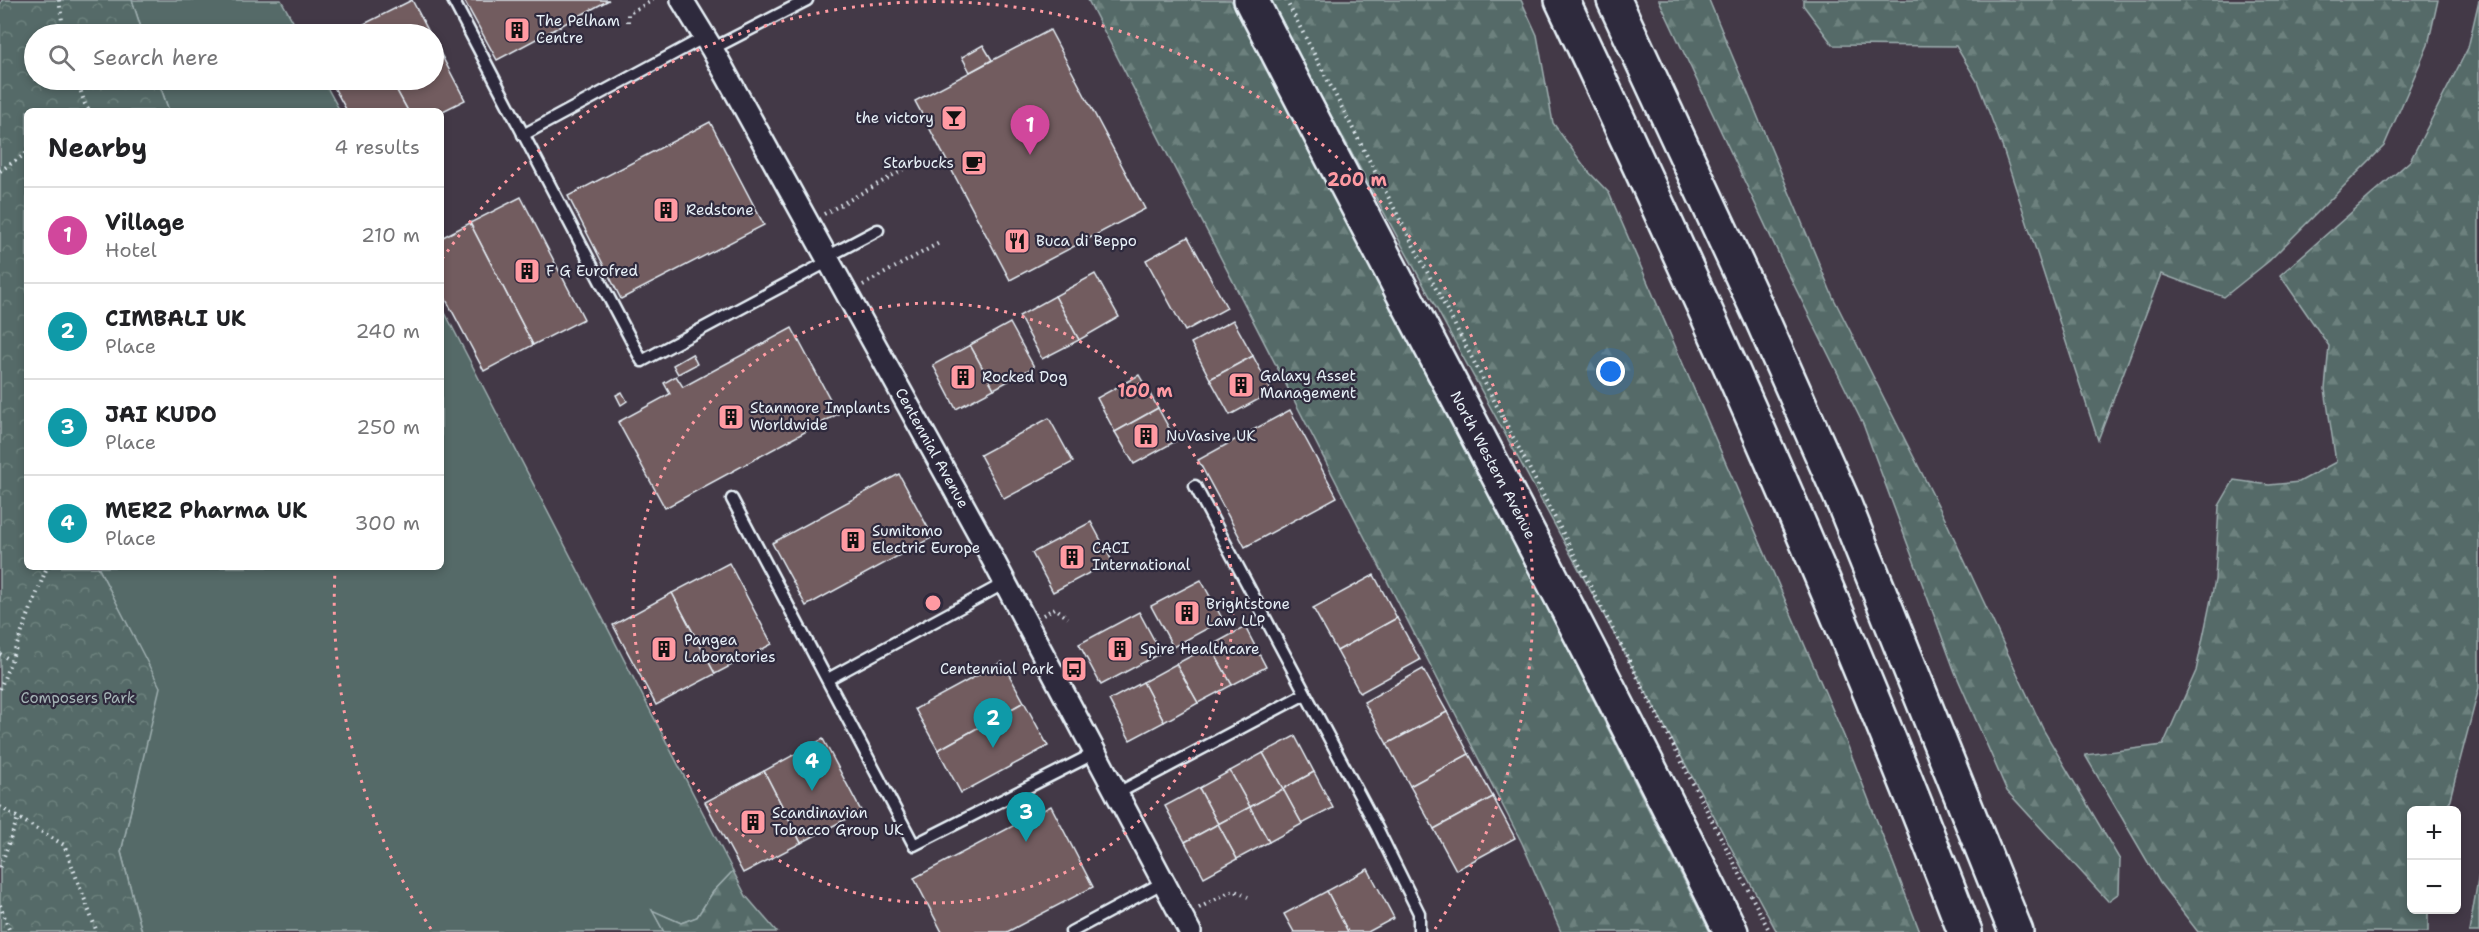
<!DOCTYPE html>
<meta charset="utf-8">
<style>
body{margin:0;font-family:"Shantell Sans",sans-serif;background:#f6f6f6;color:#202124}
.controls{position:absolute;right:18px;bottom:18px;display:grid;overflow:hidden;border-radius:9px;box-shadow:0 3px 9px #0003}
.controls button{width:54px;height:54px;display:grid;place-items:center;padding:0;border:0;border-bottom:2px solid #e0e0e0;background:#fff;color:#202124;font:30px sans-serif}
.you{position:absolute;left:1611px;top:372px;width:21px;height:21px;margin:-15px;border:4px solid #fff;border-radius:50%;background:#1a73e8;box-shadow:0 0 0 9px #1a73e833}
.badge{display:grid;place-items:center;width:39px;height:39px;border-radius:50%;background:#84575d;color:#fff;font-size:20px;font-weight:700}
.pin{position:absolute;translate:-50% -50px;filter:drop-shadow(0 2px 3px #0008)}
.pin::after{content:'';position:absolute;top:32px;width:21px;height:18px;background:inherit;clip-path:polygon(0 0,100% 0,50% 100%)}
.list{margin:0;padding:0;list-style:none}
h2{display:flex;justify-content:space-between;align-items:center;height:78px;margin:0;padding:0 24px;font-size:26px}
h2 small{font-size:20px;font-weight:400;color:#757577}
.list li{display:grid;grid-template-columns:39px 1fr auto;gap:18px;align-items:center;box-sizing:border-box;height:96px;padding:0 24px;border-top:2px solid #e0e0e0}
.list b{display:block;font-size:22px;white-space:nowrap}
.list p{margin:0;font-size:20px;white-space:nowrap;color:#757577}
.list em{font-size:20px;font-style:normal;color:#757577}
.icon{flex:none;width:33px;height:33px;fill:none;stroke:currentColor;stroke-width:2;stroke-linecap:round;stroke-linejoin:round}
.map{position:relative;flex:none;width:2479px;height:932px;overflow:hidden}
.search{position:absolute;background:#fff;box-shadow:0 3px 9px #0003;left:24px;top:24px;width:420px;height:66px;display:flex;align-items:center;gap:15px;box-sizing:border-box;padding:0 21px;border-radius:33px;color:#757577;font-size:22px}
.panel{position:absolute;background:#fff;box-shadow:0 3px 9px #0003;left:24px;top:108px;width:420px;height:462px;border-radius:9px}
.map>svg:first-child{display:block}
.grass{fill:#556b67;stroke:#9eaeb0;stroke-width:1.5}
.forest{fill:url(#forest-firs);stroke:#9eaeb0;stroke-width:1.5}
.park{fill:url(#park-crowns);stroke:#9eaeb0;stroke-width:1.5}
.building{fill:#725c5f;stroke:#e8f1f8;stroke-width:1.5}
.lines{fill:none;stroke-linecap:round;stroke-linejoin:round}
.lane-casing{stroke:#e8f1f8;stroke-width:15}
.street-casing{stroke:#e8f1f8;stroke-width:26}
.highway-casing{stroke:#e8f1f8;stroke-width:38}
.path{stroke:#e8f1f8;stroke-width:4;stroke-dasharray:1.5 4.5;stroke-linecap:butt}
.lane{stroke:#2f2a3d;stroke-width:10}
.street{stroke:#2f2a3d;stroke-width:21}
.highway{stroke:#2f2a3d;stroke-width:33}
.ring{fill:none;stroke:#ff9aa2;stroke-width:3;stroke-dasharray:3 6}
.labels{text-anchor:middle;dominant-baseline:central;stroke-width:4.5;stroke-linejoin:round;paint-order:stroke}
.poi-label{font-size:15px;fill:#e8f1f8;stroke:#2f2a3d;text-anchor:start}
.street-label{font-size:15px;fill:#e8f1f8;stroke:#2f2a3d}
.park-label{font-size:15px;fill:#a6b5b7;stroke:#2f2a3d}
.centre{fill:#ff9aa2;stroke:#2f2a3d;stroke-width:3}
.ring-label{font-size:18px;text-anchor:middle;font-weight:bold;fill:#ff9aa2;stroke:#2f2a3d;stroke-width:4.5;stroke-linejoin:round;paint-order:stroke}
</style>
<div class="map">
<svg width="2479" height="932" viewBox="0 0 2479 932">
<defs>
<pattern id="forest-firs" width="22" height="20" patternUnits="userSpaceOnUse" patternTransform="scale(1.5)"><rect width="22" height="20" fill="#556b67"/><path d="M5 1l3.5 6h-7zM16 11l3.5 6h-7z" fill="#6d817e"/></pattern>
<pattern id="park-crowns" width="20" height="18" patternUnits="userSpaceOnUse" patternTransform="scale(1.5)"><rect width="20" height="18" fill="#556b67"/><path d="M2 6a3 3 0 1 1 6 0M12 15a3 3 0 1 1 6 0" fill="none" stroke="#6d817e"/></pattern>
</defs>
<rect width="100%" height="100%" fill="#433947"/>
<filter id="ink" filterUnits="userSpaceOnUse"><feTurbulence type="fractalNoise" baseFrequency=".0167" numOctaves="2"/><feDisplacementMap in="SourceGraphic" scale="12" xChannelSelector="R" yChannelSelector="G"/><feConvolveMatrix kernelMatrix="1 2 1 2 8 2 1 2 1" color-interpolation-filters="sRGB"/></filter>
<g filter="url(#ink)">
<!-- grass -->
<g class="grass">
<path d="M132,0H281L300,34H143Z"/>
<path d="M158,80H323L340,111H169Z"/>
<path d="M441,305L733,871L713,892L697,917L681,923L653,911L664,932H142L121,852L159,687L98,567H441Z"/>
</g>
<!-- forest -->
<g class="forest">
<path d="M1088,0H1231L1553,619L1710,932H1561L1522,843Z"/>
<path d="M1268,0H1521L1537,35L1553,123L1587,170L1609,193L1844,736L1920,932H1777Z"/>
<path d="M1659,0H1709L1833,297L1946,521L2044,731L2120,860L2119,893L2108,901L2007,791L1955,672L1863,424L1784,265Z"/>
<path d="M1803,0H2438L2428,45L2384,146L2269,261L2224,297L2161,274L2098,440L2002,146L1977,81L1956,46L1833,45L1803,5Z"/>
<path d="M2479,0V688L2447,810H2412V910H2428V932H2198L2160,883L2085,755L2163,745L2196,671L2215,580L2219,506L2234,480L2269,485L2299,482L2336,462L2325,389L2329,346L2280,275L2410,161L2468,48Z"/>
<path d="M733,871L746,896L777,932H664L652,910L681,923L697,917L713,892Z"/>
<path d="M2479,874V932H2469Z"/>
</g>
<!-- park -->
<path class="park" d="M2,0H132L143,34H34V80H158L169,111H27V567H98L160,687L121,852L142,932H0V5Z"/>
<!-- building -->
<g class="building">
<path d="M412,0L430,34H367L362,25Z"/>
<path d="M464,0H609L497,60Z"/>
<path d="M362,25L367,34H345Z"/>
<path d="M1050,30L1145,209L1010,280L915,101Z"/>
<path d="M434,41L465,100L441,112L408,111L391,80H434Z"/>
<path d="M983,45L992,60L970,72L962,57Z"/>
<path d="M330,80H391L408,111H347Z"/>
<path d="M710,122L764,225L621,299L568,196Z"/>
<path d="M521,197L584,319L533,345L470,223Z"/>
<path d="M470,223L533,345L484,371L441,290V238Z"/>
<path d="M1188,237L1227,308L1185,331L1146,260Z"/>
<path d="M1095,274L1119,317L1079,340L1055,296Z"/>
<path d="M1055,296L1079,340L1042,359L1019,316Z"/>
<path d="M1233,320L1253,356L1210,379L1191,343Z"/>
<path d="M1010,323L1034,367L994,389L970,345Z"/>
<path d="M792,328L838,414L665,508L618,422L670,394L664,383L676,376L683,387Z"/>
<path d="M970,345L994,389L956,409L933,365Z"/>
<path d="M692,354L697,364L678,374L673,365Z"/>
<path d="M1253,356L1272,392L1230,415L1210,379Z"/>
<path d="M1139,375L1158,408L1115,432L1097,398Z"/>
<path d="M622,392L627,401L621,405L616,395Z"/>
<path d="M1158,408L1176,441L1134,464L1115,432Z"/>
<path d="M1290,410L1337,497L1245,547L1198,460Z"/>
<path d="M1049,418L1073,462L1004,499L980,455Z"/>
<path d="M899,474L933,537L806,606L772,543Z"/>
<path d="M1091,522L1112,561L1053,592L1032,553Z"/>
<path d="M729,563L772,644L715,674L672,593Z"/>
<path d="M1374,575L1397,618L1337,651L1313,608Z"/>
<path d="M1201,580L1223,620L1173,647L1151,606Z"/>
<path d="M672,593L715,674L656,705L613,625Z"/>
<path d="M1139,612L1161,653L1101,685L1079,644Z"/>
<path d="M1397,618L1420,660L1360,693L1337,651Z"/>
<path d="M1245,627L1266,667L1232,685L1210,646Z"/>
<path d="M1210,646L1232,685L1198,703L1176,664Z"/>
<path d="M1002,662L1024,702L938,750L915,709Z"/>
<path d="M1176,664L1198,703L1164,722L1143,682Z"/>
<path d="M1423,669L1447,712L1387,744L1364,702Z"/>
<path d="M1143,682L1164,722L1130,740L1109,700Z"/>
<path d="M1024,702L1048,746L961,793L938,750Z"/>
<path d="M1447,712L1469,754L1410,786L1387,744Z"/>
<path d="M1295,736L1314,772L1283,789L1263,753Z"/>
<path d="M823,739L861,811L801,843L764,771Z"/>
<path d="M1263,753L1283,789L1250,807L1230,771Z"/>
<path d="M1469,754L1493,797L1434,829L1410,786Z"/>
<path d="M764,771L801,843L743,873L705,802Z"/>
<path d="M1230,771L1250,807L1218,824L1199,788Z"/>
<path d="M1314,772L1333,808L1302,824L1283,789Z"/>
<path d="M1199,788L1218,824L1185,842L1165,806Z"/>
<path d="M1283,789L1302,824L1269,842L1250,807Z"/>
<path d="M1493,797L1515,838L1456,870L1434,829Z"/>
<path d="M1051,806L1093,887L1007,932H942L914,878Z"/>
<path d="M1250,807L1269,842L1237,859L1218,824Z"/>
<path d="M1218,824L1237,859L1204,877L1185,842Z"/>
<path d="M1368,869L1394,918L1368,932H1348L1327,891Z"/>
<path d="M1327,891L1348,932H1294L1284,914Z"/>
</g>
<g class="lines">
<!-- lane casing -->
<g class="lane-casing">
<g id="lane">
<path d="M453,0L642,361L829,261"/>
<path d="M712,49L807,0"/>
<path d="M523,135L705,37"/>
<path d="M827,257L878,230"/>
<path d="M1195,486L1377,828L1419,913V932"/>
<path d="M732,499L914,845L1095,753"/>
<path d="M828,679L1005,583"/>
<path d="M1116,794L1305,694"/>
<path d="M1071,932L1164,882"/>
</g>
</g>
<!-- street casing -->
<g class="street-casing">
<path id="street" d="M682,0L712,49L983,541L1190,932"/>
</g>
<!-- highway casing -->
<g class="highway-casing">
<g id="highway">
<path d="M1251,0C1410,311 1577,618 1731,932"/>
<path d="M1562,0C1707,306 1844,615 1965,932"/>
<path d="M1614,0L1761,317L1844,504L2016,932"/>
</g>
</g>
<!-- path -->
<g class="path">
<path d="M59,0L64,34"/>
<path d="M1286,0L1770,932"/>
<path d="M628,22V14L653,0"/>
<path d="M77,80L85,104L90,111"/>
<path d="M0,171L27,153"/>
<path d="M824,214L903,170"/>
<path d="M863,285L941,242"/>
<path d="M1043,615L1055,608L1068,618"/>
<path d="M0,654L10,660"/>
<path d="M0,689L47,567"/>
<path d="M0,807L64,845L97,932"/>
<path d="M0,867L18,818"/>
<path d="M0,905L10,932"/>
<path d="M1199,908L1233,890L1248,897"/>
</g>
<!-- lane -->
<use href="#lane" class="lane"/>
<!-- street -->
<use href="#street" class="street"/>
<!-- highway -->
<use href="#highway" class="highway"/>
</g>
</g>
<!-- distance rings -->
<g class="ring">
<circle cx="933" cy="603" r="300"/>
<path d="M431 929A599 599 0 0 1 335 572M442 259A599 599 0 0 1 1435 929"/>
</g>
<!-- icons -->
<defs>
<g id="building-square" transform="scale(1.35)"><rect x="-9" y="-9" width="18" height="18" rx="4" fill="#ff9aa2" stroke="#2f2a3d"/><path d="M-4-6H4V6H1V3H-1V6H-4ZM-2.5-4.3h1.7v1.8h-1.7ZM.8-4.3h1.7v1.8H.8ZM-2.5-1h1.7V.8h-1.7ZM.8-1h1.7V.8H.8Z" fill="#111"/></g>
<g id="bar-square" transform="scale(1.35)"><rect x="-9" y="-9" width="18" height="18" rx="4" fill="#ff9aa2" stroke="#2f2a3d"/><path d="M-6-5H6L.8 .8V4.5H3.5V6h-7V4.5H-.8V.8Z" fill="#111"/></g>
<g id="cafe-square" transform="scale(1.35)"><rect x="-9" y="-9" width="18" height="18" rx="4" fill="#ff9aa2" stroke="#2f2a3d"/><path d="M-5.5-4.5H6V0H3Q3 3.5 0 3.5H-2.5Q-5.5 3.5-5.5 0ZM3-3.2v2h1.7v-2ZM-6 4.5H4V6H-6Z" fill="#111"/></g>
<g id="restaurant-square" transform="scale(1.35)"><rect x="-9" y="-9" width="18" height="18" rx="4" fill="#ff9aa2" stroke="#2f2a3d"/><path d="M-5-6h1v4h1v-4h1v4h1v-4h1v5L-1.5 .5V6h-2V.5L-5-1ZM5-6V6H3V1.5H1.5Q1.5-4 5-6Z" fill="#111"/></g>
<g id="bus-square" transform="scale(1.35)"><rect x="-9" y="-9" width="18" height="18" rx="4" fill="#ff9aa2" stroke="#2f2a3d"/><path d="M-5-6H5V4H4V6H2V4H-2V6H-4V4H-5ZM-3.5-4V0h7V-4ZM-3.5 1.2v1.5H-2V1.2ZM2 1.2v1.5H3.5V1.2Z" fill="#111"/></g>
</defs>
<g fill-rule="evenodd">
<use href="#building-square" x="517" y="30"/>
<use href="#bar-square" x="954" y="118"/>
<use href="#cafe-square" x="974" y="163"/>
<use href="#building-square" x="666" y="210"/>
<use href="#restaurant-square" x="1017" y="241"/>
<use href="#building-square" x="527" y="271"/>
<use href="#building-square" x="963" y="377"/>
<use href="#building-square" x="1241" y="385"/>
<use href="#building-square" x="731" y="417"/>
<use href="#building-square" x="1146" y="436"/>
<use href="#building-square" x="853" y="540"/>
<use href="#building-square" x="1072" y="557"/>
<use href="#building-square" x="1187" y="613"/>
<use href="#building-square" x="664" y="649"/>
<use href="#building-square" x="1120" y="649"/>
<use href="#bus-square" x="1074" y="669"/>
<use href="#building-square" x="753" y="822"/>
</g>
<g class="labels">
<!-- poi labels -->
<g class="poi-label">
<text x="536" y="21">The Pelham<tspan x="536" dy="17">Centre</tspan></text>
<text x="934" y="118" text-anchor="end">the victory</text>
<text x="954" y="163" text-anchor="end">Starbucks</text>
<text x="686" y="210">Redstone</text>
<text x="1036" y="241">Buca di Beppo</text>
<text x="546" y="271">F G Eurofred</text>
<text x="1260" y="376">Galaxy Asset<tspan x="1260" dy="17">Management</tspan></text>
<text x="982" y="377">Rocked Dog</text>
<text x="750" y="408">Stanmore Implants<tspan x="750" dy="17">Worldwide</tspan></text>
<text x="1166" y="436">NuVasive UK</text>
<text x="872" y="531">Sumitomo<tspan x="872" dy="17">Electric Europe</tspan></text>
<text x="1092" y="548">CACI<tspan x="1092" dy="17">International</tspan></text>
<text x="1206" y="604">Brightstone<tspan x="1206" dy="17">Law LLP</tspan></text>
<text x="684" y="640">Pangea<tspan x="684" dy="17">Laboratories</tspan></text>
<text x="1140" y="649">Spire Healthcare</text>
<text x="1054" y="669" text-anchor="end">Centennial Park</text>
<text x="772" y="813">Scandinavian<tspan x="772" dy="17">Tobacco Group UK</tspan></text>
</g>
<!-- street labels -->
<g class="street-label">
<text transform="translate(932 448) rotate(61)">Centennial Avenue</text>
<text transform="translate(1493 465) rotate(62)">North Western Avenue</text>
</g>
<!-- park labels -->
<g class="park-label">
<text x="78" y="698">Composers Park</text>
</g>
</g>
<circle cx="933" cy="603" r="9" class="centre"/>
<g class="ring-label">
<text x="1357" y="186">200 m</text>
<text x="1145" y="397">100 m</text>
</g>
</svg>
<div class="controls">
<button>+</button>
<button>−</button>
</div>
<div class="you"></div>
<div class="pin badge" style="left:1030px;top:155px;background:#d1479c">1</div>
<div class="pin badge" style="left:993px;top:748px;background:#0f9aa8">2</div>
<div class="pin badge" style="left:1026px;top:842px;background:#0f9aa8">3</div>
<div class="pin badge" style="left:812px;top:791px;background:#0f9aa8">4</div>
<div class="search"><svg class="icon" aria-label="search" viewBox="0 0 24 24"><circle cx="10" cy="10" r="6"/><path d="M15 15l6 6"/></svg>Search here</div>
<section class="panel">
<h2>Nearby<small>4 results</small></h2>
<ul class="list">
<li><span class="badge" style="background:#d1479c">1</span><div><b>Village</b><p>Hotel</p></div><em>210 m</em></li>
<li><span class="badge" style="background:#0f9aa8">2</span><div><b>CIMBALI UK</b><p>Place</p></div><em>240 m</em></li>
<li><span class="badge" style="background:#0f9aa8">3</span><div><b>JAI KUDO</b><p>Place</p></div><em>250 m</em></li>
<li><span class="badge" style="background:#0f9aa8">4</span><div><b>MERZ Pharma UK</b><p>Place</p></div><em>300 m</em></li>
</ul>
</section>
</div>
